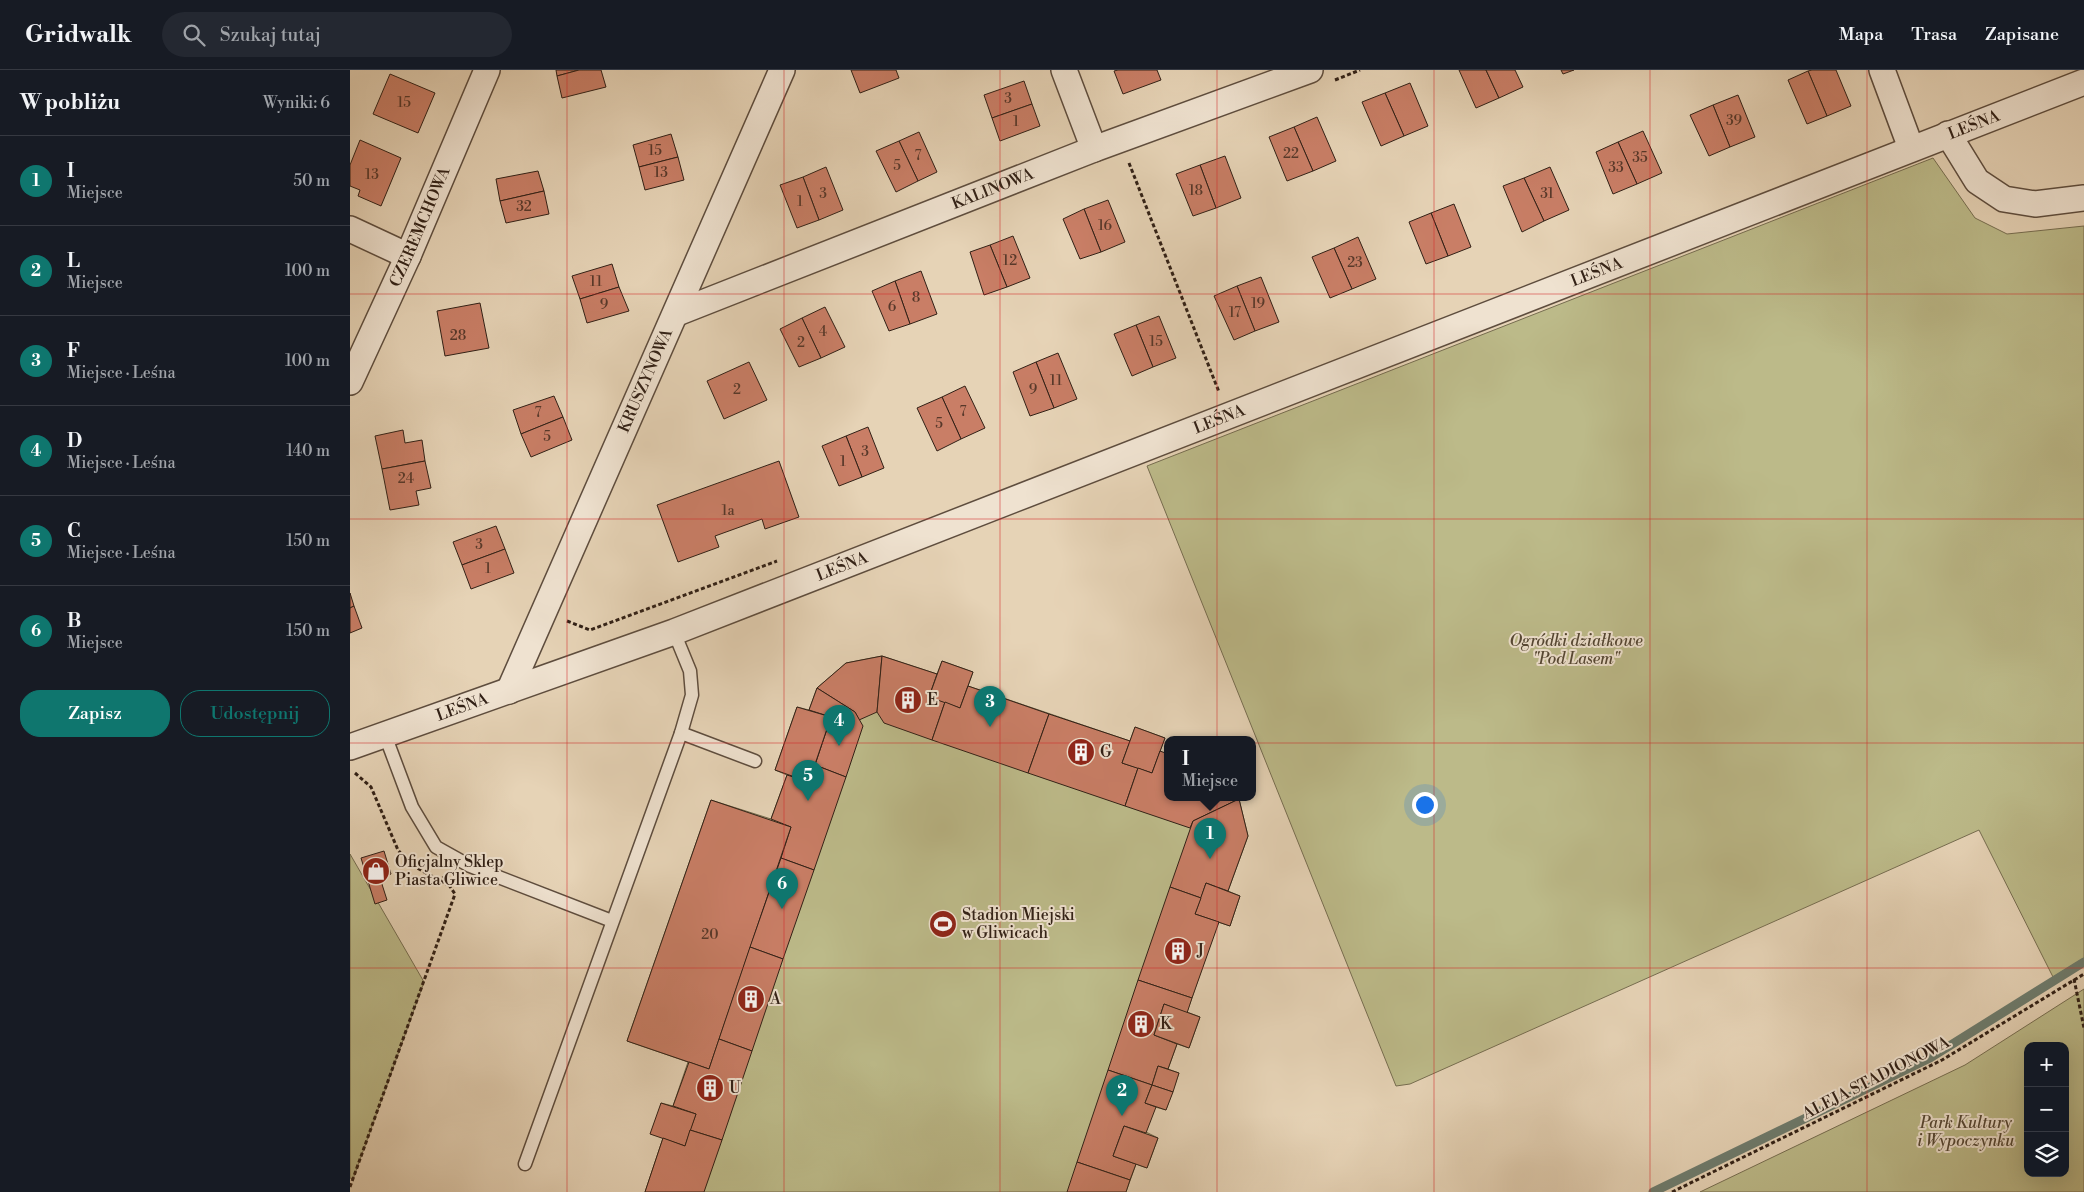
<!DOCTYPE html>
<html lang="pl">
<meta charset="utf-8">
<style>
body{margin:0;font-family:"Libre Bodoni",serif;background:#242831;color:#f1f3f6}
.controls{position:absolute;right:15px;bottom:15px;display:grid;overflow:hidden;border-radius:10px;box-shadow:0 5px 20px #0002}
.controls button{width:45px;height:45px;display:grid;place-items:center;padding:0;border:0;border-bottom:1px solid #363941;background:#171b24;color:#f1f3f6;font:25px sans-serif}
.you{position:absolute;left:1074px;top:734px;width:18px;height:18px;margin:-12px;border:4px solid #fff;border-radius:50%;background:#1a73e8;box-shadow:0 0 0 8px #1a73e833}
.badge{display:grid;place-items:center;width:32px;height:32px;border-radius:50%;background:#0f766e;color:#fff;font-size:16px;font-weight:700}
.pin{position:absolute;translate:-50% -41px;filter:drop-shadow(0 1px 2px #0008)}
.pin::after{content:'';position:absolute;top:26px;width:18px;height:15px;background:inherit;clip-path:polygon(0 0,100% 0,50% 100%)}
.popup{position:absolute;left:814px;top:666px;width:92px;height:65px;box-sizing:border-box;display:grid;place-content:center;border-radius:10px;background:#171b24;filter:drop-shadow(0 1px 4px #0005);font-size:16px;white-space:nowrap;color:#9ea1a6}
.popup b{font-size:19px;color:#f1f3f6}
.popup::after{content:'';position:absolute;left:50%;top:100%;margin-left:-10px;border:10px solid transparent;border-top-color:#171b24}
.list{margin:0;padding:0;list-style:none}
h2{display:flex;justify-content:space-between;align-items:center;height:65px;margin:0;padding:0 20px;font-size:21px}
h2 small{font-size:16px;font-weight:400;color:#9ea1a6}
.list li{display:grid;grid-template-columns:32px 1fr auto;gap:15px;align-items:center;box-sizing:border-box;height:90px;padding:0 20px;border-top:1px solid #363941}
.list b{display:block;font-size:19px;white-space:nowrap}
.list p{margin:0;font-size:16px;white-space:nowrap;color:#9ea1a6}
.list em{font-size:16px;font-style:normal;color:#9ea1a6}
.actions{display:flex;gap:10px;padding:15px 20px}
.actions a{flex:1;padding:11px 0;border:1px solid #0f766e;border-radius:20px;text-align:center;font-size:18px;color:#0f766e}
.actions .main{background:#0f766e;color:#fff}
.icon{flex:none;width:28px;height:28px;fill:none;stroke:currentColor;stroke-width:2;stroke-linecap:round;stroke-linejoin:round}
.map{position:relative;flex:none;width:1734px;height:1122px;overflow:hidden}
header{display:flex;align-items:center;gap:30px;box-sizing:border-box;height:70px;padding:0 25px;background:#171b24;border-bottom:1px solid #363941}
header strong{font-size:24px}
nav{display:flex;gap:28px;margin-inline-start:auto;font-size:18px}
.search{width:350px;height:45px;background:#242831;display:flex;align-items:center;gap:12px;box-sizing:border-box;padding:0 18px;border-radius:28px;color:#9ea1a6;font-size:19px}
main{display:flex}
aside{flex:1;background:#171b24}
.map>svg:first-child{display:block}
.green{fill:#bcba89;stroke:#766d50;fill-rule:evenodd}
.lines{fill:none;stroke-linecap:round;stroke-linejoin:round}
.stream{stroke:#6e7c6e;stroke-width:9}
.building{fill:#c97e66;stroke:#312016}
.service-casing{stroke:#5e4d3e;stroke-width:15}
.minor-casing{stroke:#5e4d3e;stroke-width:28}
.path{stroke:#312016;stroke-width:3;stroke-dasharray:4 2.5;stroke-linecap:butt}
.service{stroke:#efe2d0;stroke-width:12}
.minor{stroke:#efe2d0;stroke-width:25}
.grid{fill:none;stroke:#d62828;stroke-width:1;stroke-opacity:0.55}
.labels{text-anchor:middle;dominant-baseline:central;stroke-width:4;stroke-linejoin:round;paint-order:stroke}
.number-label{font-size:14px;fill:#57382a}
.street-label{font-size:16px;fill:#312016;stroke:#efe2d0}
.park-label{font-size:16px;font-style:italic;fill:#544633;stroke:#efe2d0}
.poi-label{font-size:16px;fill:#312016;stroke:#efe2d0;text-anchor:start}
</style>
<header>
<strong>Gridwalk</strong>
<div class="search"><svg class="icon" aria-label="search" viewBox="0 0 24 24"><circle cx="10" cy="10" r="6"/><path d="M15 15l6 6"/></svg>Szukaj tutaj</div>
<nav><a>Mapa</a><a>Trasa</a><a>Zapisane</a></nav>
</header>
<main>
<aside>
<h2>W pobliżu<small>Wyniki: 6</small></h2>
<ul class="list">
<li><span class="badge">1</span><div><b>I</b><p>Miejsce</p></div><em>50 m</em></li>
<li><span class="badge">2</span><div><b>L</b><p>Miejsce</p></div><em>100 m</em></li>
<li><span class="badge">3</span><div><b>F</b><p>Miejsce · Leśna</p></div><em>100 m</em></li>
<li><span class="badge">4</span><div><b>D</b><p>Miejsce · Leśna</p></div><em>140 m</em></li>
<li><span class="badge">5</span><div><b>C</b><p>Miejsce · Leśna</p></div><em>150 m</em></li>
<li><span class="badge">6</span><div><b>B</b><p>Miejsce</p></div><em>150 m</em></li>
</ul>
<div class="actions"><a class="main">Zapisz</a><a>Udostępnij</a></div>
</aside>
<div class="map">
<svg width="1734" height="1122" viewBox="0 0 1734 1122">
<rect width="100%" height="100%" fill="#e6d3b6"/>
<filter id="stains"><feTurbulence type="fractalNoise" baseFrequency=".004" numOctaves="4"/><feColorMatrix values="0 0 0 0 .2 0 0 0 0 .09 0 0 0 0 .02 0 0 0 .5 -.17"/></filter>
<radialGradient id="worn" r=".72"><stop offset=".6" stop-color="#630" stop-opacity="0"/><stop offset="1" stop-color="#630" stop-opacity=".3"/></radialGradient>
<!-- green -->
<g class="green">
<path d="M1583,88L1625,148L1657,164L1734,156V888L1703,907L1629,760L1060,1014L1046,1016L797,396Z"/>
<path d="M532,586L587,604L592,591L623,602L618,616L780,671L785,657L815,668L810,681L818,728L889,729L898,766L878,821L890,826L880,856L868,852L837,942L850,947L839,978L827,974L818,999L829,1003L816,1040L805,1037L796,1062L808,1068L797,1098L786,1094L776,1122H295L313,1068L311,1033L323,1036L338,992L277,971L361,730L421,749L437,705L425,700L447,637L459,640L467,618L496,593Z"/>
<path d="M0,784L74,912L3,1109L0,1108Z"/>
<path d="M1734,919V1122H1350L1615,995ZM1678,976H1715V1103H1678Z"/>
</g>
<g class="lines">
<!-- stream -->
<path class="stream" d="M1303,1122L1580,988L1734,892"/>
</g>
<!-- building -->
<g class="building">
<path d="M206,0H229L207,6Z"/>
<path d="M229,0H251L256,17L212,28L207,6Z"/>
<path d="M501,0H546L549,8L510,23Z"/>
<path d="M768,0H807L811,10L773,24L764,1Z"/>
<path d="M1109,0H1136L1149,28L1126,38Z"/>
<path d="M1136,0H1165L1173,17L1149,28Z"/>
<path d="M1211,0H1224L1213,4Z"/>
<path d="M1462,0H1486L1501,36L1477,46L1458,1Z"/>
<path d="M1458,1L1477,46L1457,54L1438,10Z"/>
<path d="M40,4L85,23L68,63L23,44Z"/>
<path d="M674,11L682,34L642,48L634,25Z"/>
<path d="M1060,13L1078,56L1054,66L1035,23Z"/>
<path d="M1035,23L1054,66L1031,76L1012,32Z"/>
<path d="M1388,25L1405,67L1380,77L1363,35Z"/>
<path d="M682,34L690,56L650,71L642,48Z"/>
<path d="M1363,35L1380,77L1359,86L1340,45Z"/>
<path d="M967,47L986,91L963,101L944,57Z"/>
<path d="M944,57L963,101L937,111L919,67Z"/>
<path d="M1293,61L1312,103L1287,114L1268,72Z"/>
<path d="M569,62L587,102L568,111L549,71Z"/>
<path d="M321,64L328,87L289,97L283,75Z"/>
<path d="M10,70L51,88L31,136L8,126L10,120L0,116V95Z"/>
<path d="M549,71L568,111L546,122L526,81Z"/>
<path d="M1268,72L1287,114L1263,124L1246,82Z"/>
<path d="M875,86L891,128L866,138L850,95Z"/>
<path d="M328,87L334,110L295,120L289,97Z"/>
<path d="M850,95L866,138L843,146L826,104Z"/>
<path d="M476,97L493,140L469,150L453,107Z"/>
<path d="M1200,97L1219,140L1194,151L1174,108Z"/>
<path d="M188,101L194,121L150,131L146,109Z"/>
<path d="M453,107L469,150L447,158L430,115Z"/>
<path d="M1174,108L1194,151L1172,162L1153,116Z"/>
<path d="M194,121L199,144L156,153L150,131Z"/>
<path d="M758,130L775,172L751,182L734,139Z"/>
<path d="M1104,134L1121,177L1098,186L1081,143Z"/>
<path d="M734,139L751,182L730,189L713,149Z"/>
<path d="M1081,143L1098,186L1076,194L1059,152Z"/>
<path d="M663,166L680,208L657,217L640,175Z"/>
<path d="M1008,167L1026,209L1002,219L984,178Z"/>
<path d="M640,175L657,217L634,225L620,182Z"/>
<path d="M984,178L1002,219L980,228L962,187Z"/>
<path d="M262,194L269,217L230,229L222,206Z"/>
<path d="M571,201L587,244L560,254L545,211Z"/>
<path d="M911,207L929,252L905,261L887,216Z"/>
<path d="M545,211L560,254L539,261L522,221Z"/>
<path d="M887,216L905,261L884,270L864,226Z"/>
<path d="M269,217L279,241L237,253L230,229Z"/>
<path d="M130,233L139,278L95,286L87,241Z"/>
<path d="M475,237L495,277L471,288L452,248Z"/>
<path d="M809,246L826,288L803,297L786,255Z"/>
<path d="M452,248L471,288L449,297L430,259Z"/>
<path d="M786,255L803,297L782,306L764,264Z"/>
<path d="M708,283L727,329L704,338L686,292Z"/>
<path d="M399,292L417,330L374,349L357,311Z"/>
<path d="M686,292L704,338L680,346L663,302Z"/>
<path d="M615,316L635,358L611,369L592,327Z"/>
<path d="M204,326L213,347L171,364L163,340Z"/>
<path d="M592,327L611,369L587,381L567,338Z"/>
<path d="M213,347L222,370L181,387L171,364Z"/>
<path d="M518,357L534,398L512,407L496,366Z"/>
<path d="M53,360L55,373L72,370L75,391L32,399L25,366Z"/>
<path d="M496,366L512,407L489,416L472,376Z"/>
<path d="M75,391L81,418L66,421L69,435L40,440L32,399Z"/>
<path d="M429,391L449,447L415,459L412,449L365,466L369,477L328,492L307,435Z"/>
<path d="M146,456L155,479L112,495L103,472Z"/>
<path d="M155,479L164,503L121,519L112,495Z"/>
<path d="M0,523L4,536L0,538Z"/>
<path d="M4,536L12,558L0,563V538Z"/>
<path d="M532,586L527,642L509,650L505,642L467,618L496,593Z"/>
<path d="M532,586L587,604L579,627L595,632L582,670L534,653L527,642Z"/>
<path d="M592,591L623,602L610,638L579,627Z"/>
<path d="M618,616L699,644L678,703L582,670L595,632L610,638Z"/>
<path d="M467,618L505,642L513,656L496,707L465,695L481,647L459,640Z"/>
<path d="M447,637L481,647L459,712L425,700Z"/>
<path d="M699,644L780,671L772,693L788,698L775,736L678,703Z"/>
<path d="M785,657L815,668L802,703L772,693Z"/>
<path d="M810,681L818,684V728L889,729L843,751L840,758L775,736L788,698L802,703Z"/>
<path d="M465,695L496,707L464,800L431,788L441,757L421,749L437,705L459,712Z"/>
<path d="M889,729L898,766L878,821L856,813L851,828L820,817L843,751Z"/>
<path d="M361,730L441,757L359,999L277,971Z"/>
<path d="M34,781L41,804L30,808L37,830L25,834L11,788Z"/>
<path d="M431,788L464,800L433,889L400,877Z"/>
<path d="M856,813L890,826L880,856L845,844Z"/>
<path d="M820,817L851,828L845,844L869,852L842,928L788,910Z"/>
<path d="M400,877L433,889L402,981L369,969Z"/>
<path d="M788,910L842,928L837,943L814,934L804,965L827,974L818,999L808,996L802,1015L758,1000Z"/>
<path d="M814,934L850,947L839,978L804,965Z"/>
<path d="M369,969L402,981L372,1070L340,1060L346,1044L323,1036L339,992L359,999Z"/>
<path d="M808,996L829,1003L823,1022L802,1015Z"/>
<path d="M758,1000L802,1015L795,1033L806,1037L796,1063L774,1056L763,1086L786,1094L780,1110L727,1092Z"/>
<path d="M802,1015L823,1022L816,1040L795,1033Z"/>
<path d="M311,1033L346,1044L335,1076L300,1064Z"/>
<path d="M774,1056L808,1068L797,1098L763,1086Z"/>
<path d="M340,1060L372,1070L354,1122H295L313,1068L335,1076Z"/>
<path d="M727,1092L780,1110L776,1122H717Z"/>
</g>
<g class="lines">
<!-- service casing -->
<g class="service-casing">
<g id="service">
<path d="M331,663L405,691"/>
<path d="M35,665L62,737L86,777L120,796L262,851"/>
<path d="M175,1094L331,663L342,625L340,601L324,562"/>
</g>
</g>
<!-- minor casing -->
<g class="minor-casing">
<g id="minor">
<path d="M714,0L744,79"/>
<path d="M1532,0L1561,78"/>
<path d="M1598,64L1627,111L1654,129L1685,134L1734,128"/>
<path d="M0,159L58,186"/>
<path id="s1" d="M327,243L744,79L960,0"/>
<path id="s2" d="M0,312L58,186L137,0"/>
<path id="s3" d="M159,621L432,0"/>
<path id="s4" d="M0,677L324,562L1734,12"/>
</g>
</g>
<!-- path -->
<g class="path">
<path d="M985,10L1010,0"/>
<path d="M779,93L869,322"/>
<path d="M217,551L240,560L427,491"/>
<path d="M5,703L21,717L48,780L60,794L98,815"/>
<path d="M1724,909L1734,958"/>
<path d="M0,1117L105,824L93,806"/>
<path d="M1322,1122L1592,990L1734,904"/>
</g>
<!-- service -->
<use href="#service" class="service"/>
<!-- minor -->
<use href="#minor" class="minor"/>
</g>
<!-- grid -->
<path class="grid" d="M217,0V1122M434,0V1122M650,0V1122M867,0V1122M1084,0V1122M1300,0V1122M1517,0V1122M0,224H1734M0,449H1734M0,673H1734M0,898H1734"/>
<!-- icons -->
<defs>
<g id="building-disc" transform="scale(1.4375)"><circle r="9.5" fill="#8f2418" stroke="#efe2d0"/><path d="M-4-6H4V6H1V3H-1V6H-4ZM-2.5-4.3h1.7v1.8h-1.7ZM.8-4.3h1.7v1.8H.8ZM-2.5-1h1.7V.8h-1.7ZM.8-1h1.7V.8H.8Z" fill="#fff"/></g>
<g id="shop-disc" transform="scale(1.4375)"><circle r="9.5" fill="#8f2418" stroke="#efe2d0"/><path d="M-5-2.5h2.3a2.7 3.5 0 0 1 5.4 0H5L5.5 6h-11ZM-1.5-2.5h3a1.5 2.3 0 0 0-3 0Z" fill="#fff"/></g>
<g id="stadium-disc" transform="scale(1.4375)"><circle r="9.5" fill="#8f2418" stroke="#efe2d0"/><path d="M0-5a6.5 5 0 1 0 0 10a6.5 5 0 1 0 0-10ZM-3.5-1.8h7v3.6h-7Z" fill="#fff"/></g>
</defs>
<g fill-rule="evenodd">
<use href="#building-disc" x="558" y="630"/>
<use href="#building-disc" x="731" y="682"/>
<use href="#shop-disc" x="26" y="801"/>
<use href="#stadium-disc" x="593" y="854"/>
<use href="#building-disc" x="828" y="881"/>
<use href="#building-disc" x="401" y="929"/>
<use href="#building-disc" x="791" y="954"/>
<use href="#building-disc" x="360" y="1018"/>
</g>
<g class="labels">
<!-- number labels -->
<g class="number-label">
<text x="658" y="29">3</text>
<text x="54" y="33">15</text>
<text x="1384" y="51">39</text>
<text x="666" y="52">1</text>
<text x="305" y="81">15</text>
<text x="941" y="84">22</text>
<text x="568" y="86">7</text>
<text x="1290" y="88">35</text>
<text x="547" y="96">5</text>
<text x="1266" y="98">33</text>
<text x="311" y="103">13</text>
<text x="22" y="105">13</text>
<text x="846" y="121">18</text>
<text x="473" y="124">3</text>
<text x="1197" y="124">31</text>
<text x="450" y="132">1</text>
<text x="174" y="137">32</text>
<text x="755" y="156">16</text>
<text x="660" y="191">12</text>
<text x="1005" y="193">23</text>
<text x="246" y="212">11</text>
<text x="566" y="228">8</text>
<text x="908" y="234">19</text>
<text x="254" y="235">9</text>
<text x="542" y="237">6</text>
<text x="885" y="243">17</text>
<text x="473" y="262">4</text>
<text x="108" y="266">28</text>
<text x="806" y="272">15</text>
<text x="451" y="273">2</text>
<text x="706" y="311">11</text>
<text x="387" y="320">2</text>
<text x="683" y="320">9</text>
<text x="613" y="342">7</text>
<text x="188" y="343">7</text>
<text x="589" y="354">5</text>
<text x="197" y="367">5</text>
<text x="515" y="382">3</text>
<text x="493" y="392">1</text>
<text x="56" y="409">24</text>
<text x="378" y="441">1a</text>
<text x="129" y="475">3</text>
<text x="138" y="499">1</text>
<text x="360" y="865">20</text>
</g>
<!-- street labels -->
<g class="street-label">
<text stroke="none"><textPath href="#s4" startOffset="1739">LEŚNA</textPath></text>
<text stroke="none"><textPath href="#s1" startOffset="339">KALINOWA</textPath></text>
<text stroke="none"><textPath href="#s2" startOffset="170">CZEREMCHOWA</textPath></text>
<text stroke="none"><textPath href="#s4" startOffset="1334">LEŚNA</textPath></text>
<text stroke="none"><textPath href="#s3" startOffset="339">KRUSZYNOWA</textPath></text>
<text stroke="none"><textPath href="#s4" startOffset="929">LEŚNA</textPath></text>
<text stroke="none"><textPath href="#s4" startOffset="524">LEŚNA</textPath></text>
<text stroke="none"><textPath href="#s4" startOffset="119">LEŚNA</textPath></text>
<text transform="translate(1526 1008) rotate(-27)">ALEJA STADIONOWA</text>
</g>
<!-- park labels -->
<g class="park-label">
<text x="1226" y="571">Ogródki działkowe<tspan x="1226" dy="18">"Pod Lasem"</tspan></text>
<text x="1616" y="1053">Park Kultury<tspan x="1616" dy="18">i Wypoczynku</tspan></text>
</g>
<!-- poi labels -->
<g class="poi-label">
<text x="577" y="630">E</text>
<text x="750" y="682">G</text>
<text x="45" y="792">Oficjalny Sklep<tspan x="45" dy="18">Piasta Gliwice</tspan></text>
<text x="612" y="845">Stadion Miejski<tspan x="612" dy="18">w Gliwicach</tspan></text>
<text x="847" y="881">J</text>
<text x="420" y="929">A</text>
<text x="810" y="954">K</text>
<text x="379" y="1018">U</text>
</g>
</g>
<rect width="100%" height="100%" filter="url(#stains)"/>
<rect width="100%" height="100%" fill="url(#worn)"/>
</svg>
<div class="controls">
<button>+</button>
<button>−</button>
<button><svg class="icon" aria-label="layers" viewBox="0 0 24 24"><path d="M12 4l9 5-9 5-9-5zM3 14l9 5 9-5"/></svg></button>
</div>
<div class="you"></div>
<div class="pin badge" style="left:860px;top:789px">1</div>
<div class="popup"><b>I</b>Miejsce</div>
<div class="pin badge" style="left:772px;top:1046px">2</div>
<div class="pin badge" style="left:640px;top:657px">3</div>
<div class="pin badge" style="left:489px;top:676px">4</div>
<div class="pin badge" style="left:458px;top:731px">5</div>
<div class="pin badge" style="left:432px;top:839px">6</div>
</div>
</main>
